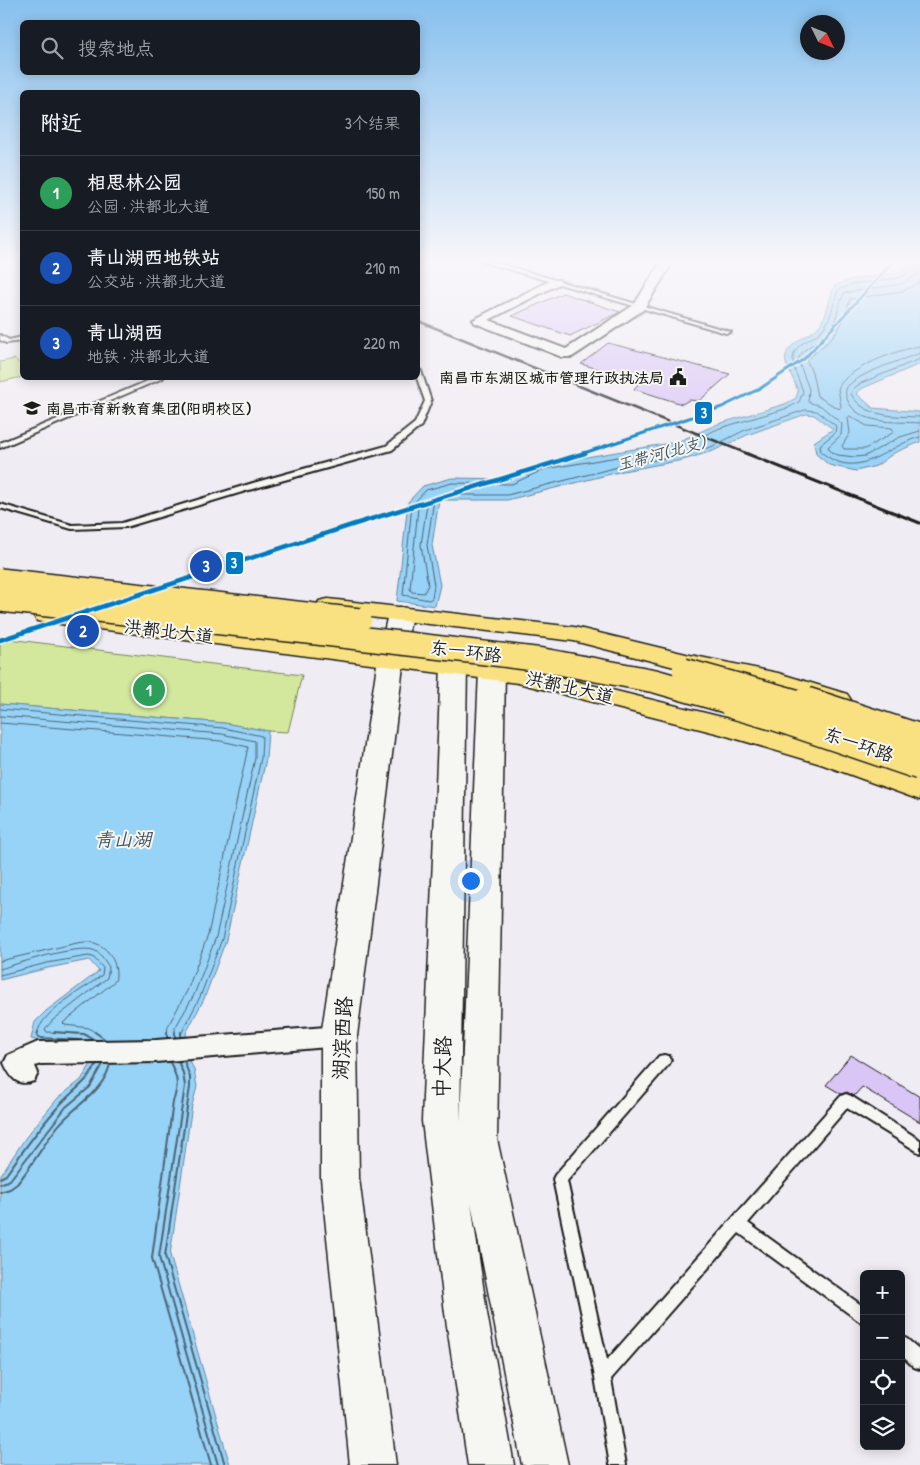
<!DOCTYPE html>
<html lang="zh">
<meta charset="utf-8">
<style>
body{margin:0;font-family:"Patrick Hand","LXGW WenKai TC",sans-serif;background:#242831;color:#f1f3f6}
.controls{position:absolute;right:15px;bottom:15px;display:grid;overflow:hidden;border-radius:8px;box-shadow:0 2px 12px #0003}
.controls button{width:45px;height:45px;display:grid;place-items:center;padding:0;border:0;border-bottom:1px solid #363941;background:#171b24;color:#f1f3f6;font:25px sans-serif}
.compass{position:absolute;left:800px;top:15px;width:45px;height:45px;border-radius:50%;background:#171b24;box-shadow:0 2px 12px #0003;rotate:133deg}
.you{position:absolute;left:470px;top:880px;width:18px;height:18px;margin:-12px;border:4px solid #fff;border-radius:50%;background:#1a73e8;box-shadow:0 0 0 8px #1a73e833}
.badge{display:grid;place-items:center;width:32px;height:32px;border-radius:50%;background:#ea580c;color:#fff;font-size:16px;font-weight:700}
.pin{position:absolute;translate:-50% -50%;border:2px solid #fff;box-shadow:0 1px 5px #0006}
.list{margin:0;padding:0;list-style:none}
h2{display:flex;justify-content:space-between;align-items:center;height:65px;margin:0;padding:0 20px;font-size:21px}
h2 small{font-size:16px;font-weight:400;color:#9ea1a6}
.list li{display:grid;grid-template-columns:32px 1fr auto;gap:15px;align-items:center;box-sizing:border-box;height:75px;padding:0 20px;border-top:1px solid #363941}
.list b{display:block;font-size:19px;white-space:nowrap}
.list p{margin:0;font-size:16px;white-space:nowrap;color:#9ea1a6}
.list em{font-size:16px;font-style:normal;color:#9ea1a6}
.icon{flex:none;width:28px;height:28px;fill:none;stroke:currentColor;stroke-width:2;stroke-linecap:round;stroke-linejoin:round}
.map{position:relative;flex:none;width:920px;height:1465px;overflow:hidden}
.search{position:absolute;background:#171b24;box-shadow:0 2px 12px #0003;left:20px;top:20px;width:400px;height:55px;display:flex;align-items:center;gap:12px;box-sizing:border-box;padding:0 18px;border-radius:8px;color:#9ea1a6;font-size:19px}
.panel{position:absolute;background:#171b24;box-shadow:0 2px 12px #0003;left:20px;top:90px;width:400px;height:290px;border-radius:8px}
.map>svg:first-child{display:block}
.green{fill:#d3e89c;stroke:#78825c}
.water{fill:#97d2f7;stroke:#66899f}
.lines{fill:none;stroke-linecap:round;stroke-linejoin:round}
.shore-far1{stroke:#4d6574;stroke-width:1}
.shore{stroke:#4d6574;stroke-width:2}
.building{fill:#d9c5f6;stroke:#1c1c1c}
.lane-casing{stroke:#1c1c1c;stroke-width:4}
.street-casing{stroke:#1c1c1c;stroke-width:4}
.secondary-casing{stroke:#1c1c1c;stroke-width:3}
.primary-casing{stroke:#1c1c1c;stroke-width:3}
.lane{fill:#f6f6f2;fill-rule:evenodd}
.street{fill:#f6f6f2;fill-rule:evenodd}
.secondary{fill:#f6f6f2;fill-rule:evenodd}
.primary{fill:#f9e181;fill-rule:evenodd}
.rail-far1{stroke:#1c1c1c;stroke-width:2.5}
.rail{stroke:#1c1c1c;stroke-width:3}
.highway-bridge-far1-casing{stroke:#1c1c1c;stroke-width:26;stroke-linecap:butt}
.highway-bridge-casing{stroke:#1c1c1c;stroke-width:34;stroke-linecap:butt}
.highway-bridge-far1{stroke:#f9e181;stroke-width:23}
.highway-bridge{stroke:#f9e181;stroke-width:31}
.metro-1-far1-casing{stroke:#f6f6f2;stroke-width:5.5}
.metro-1-casing{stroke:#f6f6f2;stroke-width:8}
.metro-1-far1{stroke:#0079c3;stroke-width:3}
.metro-1{stroke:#0079c3;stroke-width:4.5}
.labels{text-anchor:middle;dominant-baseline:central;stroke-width:4;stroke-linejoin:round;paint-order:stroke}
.far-poi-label{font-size:15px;font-weight:bold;fill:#1c1c1c;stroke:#f6f6f2;text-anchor:end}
.far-water-label{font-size:16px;font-style:italic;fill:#41535e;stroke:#f6f6f2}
.street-label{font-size:18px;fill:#1c1c1c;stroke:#f6f6f2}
.water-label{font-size:19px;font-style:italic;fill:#41535e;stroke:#f6f6f2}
.near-street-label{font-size:21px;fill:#1c1c1c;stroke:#f6f6f2}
.line-badge{stroke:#f6f6f2;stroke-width:2}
.badge-label{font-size:14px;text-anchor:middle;font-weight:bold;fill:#fff}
</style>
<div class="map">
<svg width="920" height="1465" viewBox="0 0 920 1465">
<rect width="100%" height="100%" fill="#f0ecf3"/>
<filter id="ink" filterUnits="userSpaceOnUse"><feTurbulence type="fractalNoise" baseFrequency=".02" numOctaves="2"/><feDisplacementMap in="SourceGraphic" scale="10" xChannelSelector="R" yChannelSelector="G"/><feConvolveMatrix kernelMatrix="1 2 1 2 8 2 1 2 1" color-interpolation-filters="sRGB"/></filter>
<g filter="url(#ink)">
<!-- green -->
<g class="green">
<path d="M15,359L22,366V377L0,382V362Z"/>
<path d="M0,638L302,675L288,732L268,731L224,723L0,704Z"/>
</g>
<!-- water -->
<g class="water">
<path d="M920,262V364L863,388L856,393L873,408L920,412V442L894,453L876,466L856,471L829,465L816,454L814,442L833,429L814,415L806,414L747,435L713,451L683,460L623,471L507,500H439L432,545L440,585L435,606L397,601L408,502L423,486L452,478L511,479L544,464L677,442L718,424L785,404L796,398L798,392C796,383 788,370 786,363C782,344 808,338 818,327C828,316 829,299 834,286L852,279L899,273L909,266Z"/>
<path d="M0,704L224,723L268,731L266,759L226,940L204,999L186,1033L189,1060L194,1069L197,1087L192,1105L170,1255L230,1465H0V1176L26,1137L58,1098L81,1080L91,1064L93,1055L31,1039L35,1022L46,1011L99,971L89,960L48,968L0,980Z"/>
</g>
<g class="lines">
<!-- shore-far1 -->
<g class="shore-far1">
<path d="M918,262L916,268L899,278L853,284L838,290C833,303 832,319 822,330C817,336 809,339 803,343C783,357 798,374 803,392L799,402L788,408L720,428L678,447L545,469L512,484L452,483L426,490L412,505L403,595L429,600L432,598L434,585L427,545L434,500L438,495H507L622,466L682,455L711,447L745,430L805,410L817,411L836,426L835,433L820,445L821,452C859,483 885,446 920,437"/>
<path d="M920,273L901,284L844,293C838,306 837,323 827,334C818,344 803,346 798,360L809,389L808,402L821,406L842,424L841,435L828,447L832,453L838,455L855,457L865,456L900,437L920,431"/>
<path d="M920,282L903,291L850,299C841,333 832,339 806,360L812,372L817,396L839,409L841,406L838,389C844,369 900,349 920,346"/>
<path d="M920,353C902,360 862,372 849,385C845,388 845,394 847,399C858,426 896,421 920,423"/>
<path d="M920,359L861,383L853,389L851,394C864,418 896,416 920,417"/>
<path d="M850,416L867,426L892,428L894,432L865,449H844L842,446L850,433L848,418Z"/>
<path d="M424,502L427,504L421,545L428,585L424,593L412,592L410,589L418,508Z"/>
<path d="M0,709L223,728L262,736L261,758L222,939L200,997L181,1034"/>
<path d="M0,716L222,734L255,741V758L216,937L194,995L175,1028V1034"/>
<path d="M0,723L221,741L248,747L208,935L187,991L168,1026L167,1034"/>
<path d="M0,961L77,943C83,942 91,941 97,944C111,949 119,968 115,981L63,1023L65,1025L89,1028L97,1034"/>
<path d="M0,969C19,963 75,945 93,950C100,952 105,961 109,967L107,978L53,1020L45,1029L47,1032L78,1034"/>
<path d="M0,975L47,963L88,956L93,957L103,968L102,975C84,990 42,1010 37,1034"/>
</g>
<!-- shore -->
<g class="shore">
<path d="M38,1032L37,1036L41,1038L78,1040"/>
<path d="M54,1032L84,1034L95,1040"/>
<path d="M95,1032L106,1040"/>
<path d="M175,1032V1037"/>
<path d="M181,1032V1037"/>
<path d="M167,1038V1032"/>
<path d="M178,1061L183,1073L185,1086L159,1257L218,1465"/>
<path d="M184,1061L190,1077V1087L165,1256L225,1465"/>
<path d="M170,1062C178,1079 179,1084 173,1102L152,1258L211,1465"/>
<path d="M0,1178L6,1175C22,1152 39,1128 58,1107C71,1092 88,1082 97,1064"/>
<path d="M0,1184L10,1180L66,1107L90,1087L103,1064"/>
<path d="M0,1192L10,1189L17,1184C32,1166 43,1145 58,1126C75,1105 104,1092 110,1064"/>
</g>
</g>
<!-- building -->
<g class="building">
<path d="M563,293L620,312L570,336L512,316Z"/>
<path d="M608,343L730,374L699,401L689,400L682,404L634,389L641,381L581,364Z"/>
<path d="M851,1055L920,1097V1122L862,1087L854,1096L847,1092L841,1094L826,1085Z"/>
</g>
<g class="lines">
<!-- lane casing -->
<g class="lane-casing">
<g id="lane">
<path d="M484,262H494L731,332L726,333Z"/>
<path d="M0,335L9,340L22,337V341L6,343L0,340Z"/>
<path d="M418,369L421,371L431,401L421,426L392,450L259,487L126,527L72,529L0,508V504L72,525L122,523L253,483L386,446L415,423L425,401L417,378Z"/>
<path d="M155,378H163L0,448V443Z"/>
<path d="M664,1055L669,1056L671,1060L669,1064L567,1181L607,1360L841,1096L846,1094L851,1096L920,1140V1153L847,1108L748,1223L864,1307V1323L859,1321L739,1233L611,1379L626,1465H610L595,1377L553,1179L555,1175L659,1056Z"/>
<path d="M901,1336L907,1339L920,1350V1369L914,1367L901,1355Z"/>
</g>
</g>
<!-- street casing -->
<g class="street-casing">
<g id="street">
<path d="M661,262H673L643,310L572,357H562L475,323L473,320L551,280H559L561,282L559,284L489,320L566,349L634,305Z"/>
<path d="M339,1026L348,1029L352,1036L348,1043L339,1046L156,1062L41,1064L35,1066L38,1073L34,1081C17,1087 11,1078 4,1063L8,1055L38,1042L156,1040Z"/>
</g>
</g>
<!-- secondary casing -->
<g class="secondary-casing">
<g id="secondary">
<path d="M400,607L409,609L412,614L404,658L357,1036L359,1178L396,1465H350L321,1178V1036L378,658L388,614L391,609Z"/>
<path d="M454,658L463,661L467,666L460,1121L479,671L483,665L492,663L501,665L505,671L497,1139L568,1465H522L471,1203L487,1313L514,1465H468L445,1313L422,1121L441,666L445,661Z"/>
</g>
</g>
<!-- primary casing -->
<g class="primary-casing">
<g id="primary">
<path d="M328,599L574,627L690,655L778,673L847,694L851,700L847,706L838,708L772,688L690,671L574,641L319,611L316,606L319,601Z"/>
<path d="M46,609L518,667L738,721L841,752L920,780V800L821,764L720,734L518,683L37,621L34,616L37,611Z"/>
</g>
</g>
<!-- lane -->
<use href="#lane" class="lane"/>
<!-- street -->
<use href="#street" class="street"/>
<!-- secondary -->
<use href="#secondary" class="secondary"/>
<!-- primary -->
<use href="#primary" class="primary"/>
<!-- rail-far1 -->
<path class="rail-far1" d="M418,321L748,454"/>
<!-- rail -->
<path class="rail" d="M745,453L920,523"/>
<!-- highway-bridge-far1 casing -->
<g class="highway-bridge-far1-casing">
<g id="highway-bridge-far1">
<path d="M0,580L360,620"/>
<path d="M0,600L308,632L543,660L655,681L739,705"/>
<path d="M684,670L810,705"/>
</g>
</g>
<!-- highway-bridge casing -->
<g class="highway-bridge-casing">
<g id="highway-bridge">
<path d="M734,703L776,715L920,764"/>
<path d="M806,703L920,740"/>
</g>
</g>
<!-- highway-bridge-far1 -->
<use href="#highway-bridge-far1" class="highway-bridge-far1"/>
<!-- highway-bridge -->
<use href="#highway-bridge" class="highway-bridge"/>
<!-- metro-1-far1 casing -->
<g class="metro-1-far1-casing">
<path id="metro-1-far1" d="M581,454L722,407L761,388L804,359L893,262"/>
</g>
<!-- metro-1 casing -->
<g class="metro-1-casing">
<path id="metro-1" d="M0,640L355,524L585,453"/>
</g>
<!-- metro-1-far1 -->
<use href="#metro-1-far1" class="metro-1-far1"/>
<!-- metro-1 -->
<use href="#metro-1" class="metro-1"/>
</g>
</g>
<!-- sky -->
<linearGradient id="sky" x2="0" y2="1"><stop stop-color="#87c0ee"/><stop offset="0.56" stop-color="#f8f6fa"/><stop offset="1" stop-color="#f8f6fa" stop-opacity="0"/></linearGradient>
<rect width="920" height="467" fill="url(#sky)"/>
<!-- icons -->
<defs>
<g id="civic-bare" transform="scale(1.35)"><path d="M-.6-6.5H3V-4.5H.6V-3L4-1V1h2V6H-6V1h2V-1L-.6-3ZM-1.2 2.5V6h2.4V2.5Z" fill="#1c1c1c" stroke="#f6f6f2" stroke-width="2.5" paint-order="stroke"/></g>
<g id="school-bare" transform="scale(1.35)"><path d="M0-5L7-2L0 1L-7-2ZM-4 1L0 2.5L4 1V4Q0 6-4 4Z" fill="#1c1c1c" stroke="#f6f6f2" stroke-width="2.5" paint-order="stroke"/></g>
</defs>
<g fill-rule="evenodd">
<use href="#civic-bare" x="678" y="377"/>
<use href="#school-bare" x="32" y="408"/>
</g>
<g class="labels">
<!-- far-poi labels -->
<g class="far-poi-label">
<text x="664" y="377">南昌市东湖区城市管理行政执法局</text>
<text x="46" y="408" text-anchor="start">南昌市育新教育集团(阳明校区)</text>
</g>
<!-- far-water labels -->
<g class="far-water-label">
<text transform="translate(661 453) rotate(-15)">玉带河(北支)</text>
</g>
<!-- street labels -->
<g class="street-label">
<text transform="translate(169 631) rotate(7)">洪都北大道</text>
<text transform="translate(466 651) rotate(7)">东一环路</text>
<text transform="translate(570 687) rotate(13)">洪都北大道</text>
<text transform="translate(859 744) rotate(19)">东一环路</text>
</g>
<!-- water labels -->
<g class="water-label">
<text x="123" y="839">青山湖</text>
</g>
<!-- near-street labels -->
<g class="near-street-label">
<text transform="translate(342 1038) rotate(-87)">湖滨西路</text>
<text transform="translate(442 1067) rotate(-88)">中大路</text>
</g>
</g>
<g class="line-badge">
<rect x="694" y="401" width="19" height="24" rx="5" fill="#0079c3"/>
<rect x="225" y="551" width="19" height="24" rx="5" fill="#0079c3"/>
</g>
<g class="badge-label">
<text x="704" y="418">3</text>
<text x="234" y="568">3</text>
</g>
</svg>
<div class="controls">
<button>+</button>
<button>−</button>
<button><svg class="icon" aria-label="locate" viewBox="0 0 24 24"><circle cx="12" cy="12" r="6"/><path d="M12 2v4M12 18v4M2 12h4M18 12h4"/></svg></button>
<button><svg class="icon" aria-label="layers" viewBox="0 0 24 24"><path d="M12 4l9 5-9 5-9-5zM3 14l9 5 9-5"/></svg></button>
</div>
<svg class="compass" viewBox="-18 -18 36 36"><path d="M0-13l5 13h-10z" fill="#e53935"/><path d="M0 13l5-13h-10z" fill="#9ea1a6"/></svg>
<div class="you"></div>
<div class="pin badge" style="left:149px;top:690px;background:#2e9e5b">1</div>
<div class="pin badge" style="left:83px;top:631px;background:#1a4fb4">2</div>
<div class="pin badge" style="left:206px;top:566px;background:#1a4fb4">3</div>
<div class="search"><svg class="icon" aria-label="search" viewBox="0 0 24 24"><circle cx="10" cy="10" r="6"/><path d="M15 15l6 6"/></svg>搜索地点</div>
<section class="panel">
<h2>附近<small>3个结果</small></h2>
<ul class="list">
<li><span class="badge" style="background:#2e9e5b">1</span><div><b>相思林公园</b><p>公园 · 洪都北大道</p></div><em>150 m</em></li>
<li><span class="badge" style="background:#1a4fb4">2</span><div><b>青山湖西地铁站</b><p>公交站 · 洪都北大道</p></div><em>210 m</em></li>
<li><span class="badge" style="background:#1a4fb4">3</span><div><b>青山湖西</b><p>地铁 · 洪都北大道</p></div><em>220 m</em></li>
</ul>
</section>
</div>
